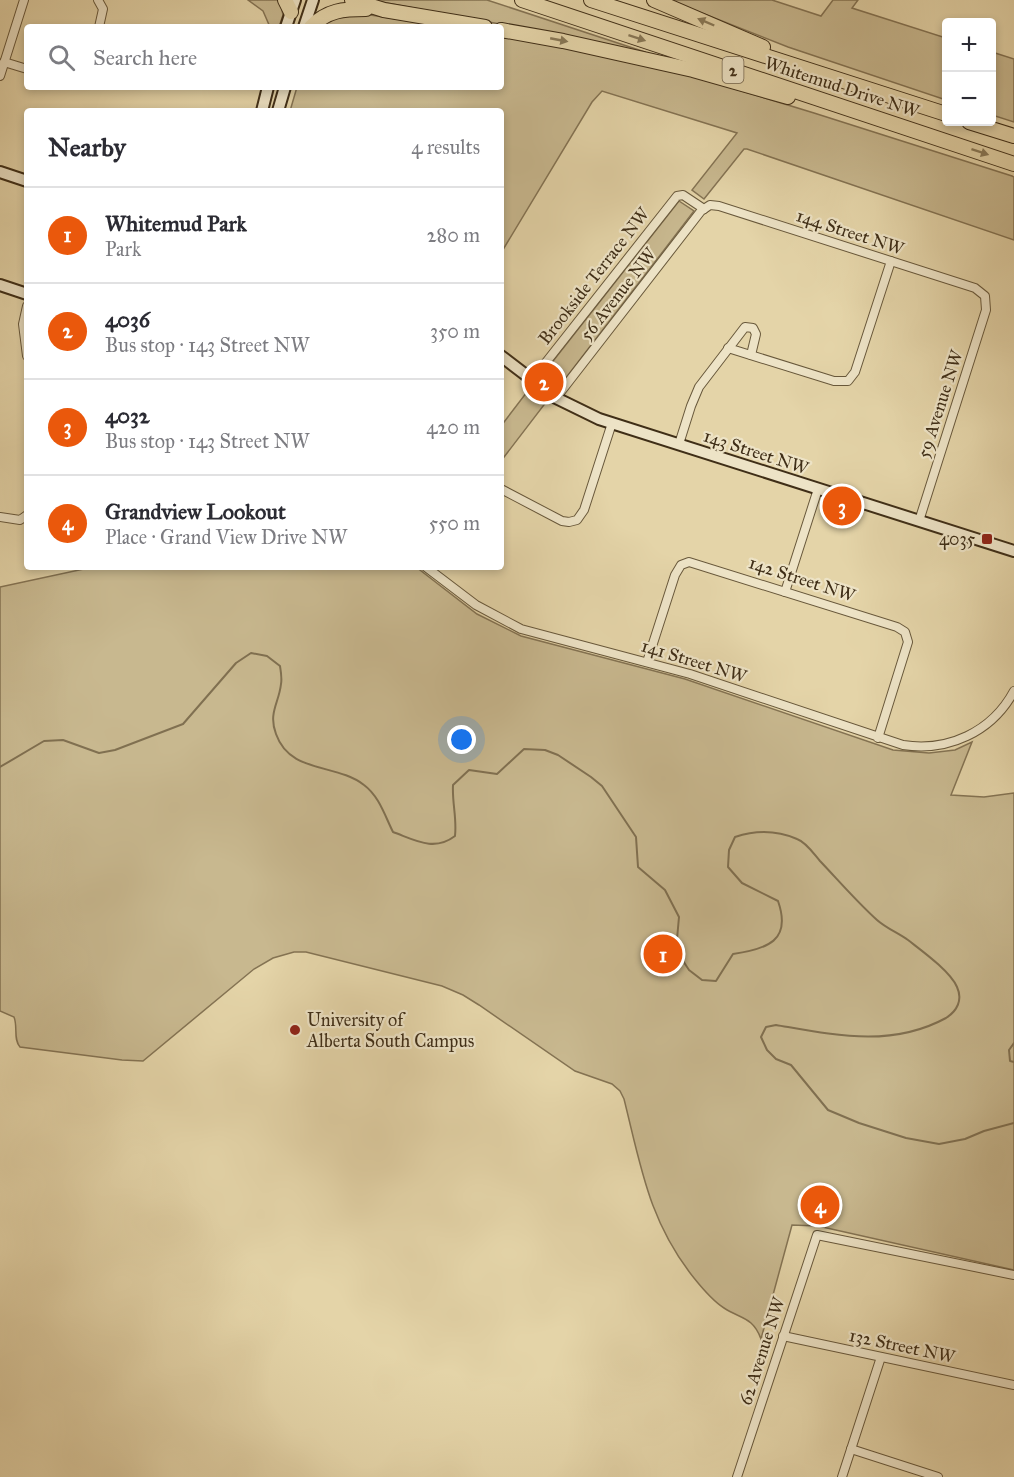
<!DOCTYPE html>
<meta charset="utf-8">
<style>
body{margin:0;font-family:"IM FELL Great Primer",serif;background:#f2f2f3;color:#2b2b33}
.controls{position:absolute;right:18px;top:18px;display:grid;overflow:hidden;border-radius:6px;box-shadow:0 3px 9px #0003}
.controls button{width:54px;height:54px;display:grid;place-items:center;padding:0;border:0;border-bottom:2px solid #e1e1e2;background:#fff;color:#2b2b33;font:30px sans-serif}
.you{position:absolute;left:462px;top:740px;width:21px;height:21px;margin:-15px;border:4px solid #fff;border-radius:50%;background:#1a73e8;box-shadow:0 0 0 9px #1a73e833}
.badge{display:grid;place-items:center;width:39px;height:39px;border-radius:50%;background:#ea580c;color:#fff;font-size:20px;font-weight:700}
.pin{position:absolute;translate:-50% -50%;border:3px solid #fff;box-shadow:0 2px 6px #0006}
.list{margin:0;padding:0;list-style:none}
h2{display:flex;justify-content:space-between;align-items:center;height:78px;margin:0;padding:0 24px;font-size:26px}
h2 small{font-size:20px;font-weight:400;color:#7c7c81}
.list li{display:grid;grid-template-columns:39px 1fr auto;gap:18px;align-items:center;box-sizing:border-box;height:96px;padding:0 24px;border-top:2px solid #e1e1e2}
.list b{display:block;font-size:22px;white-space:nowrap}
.list p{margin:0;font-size:20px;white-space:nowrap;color:#7c7c81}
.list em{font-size:20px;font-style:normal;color:#7c7c81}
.icon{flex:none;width:33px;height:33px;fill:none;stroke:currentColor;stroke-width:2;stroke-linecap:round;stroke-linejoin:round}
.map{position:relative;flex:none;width:1014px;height:1477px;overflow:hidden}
.search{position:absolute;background:#fff;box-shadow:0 3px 9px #0003;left:24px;top:24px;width:480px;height:66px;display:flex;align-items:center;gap:15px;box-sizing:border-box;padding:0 21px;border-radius:6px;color:#7c7c81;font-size:22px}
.panel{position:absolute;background:#fff;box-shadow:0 3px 9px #0003;left:24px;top:108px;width:480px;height:462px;border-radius:6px}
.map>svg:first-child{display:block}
.green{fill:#c8b88f;stroke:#847353;stroke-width:1.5}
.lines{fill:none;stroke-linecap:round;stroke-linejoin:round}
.stream{stroke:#807051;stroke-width:2}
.street-casing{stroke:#68583b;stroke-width:10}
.secondary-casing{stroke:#3f2e17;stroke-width:14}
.highway-casing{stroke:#3f2e17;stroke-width:16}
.street{stroke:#ede3c6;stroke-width:8}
.secondary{stroke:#ede3c6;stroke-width:10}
.highway{stroke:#e4d4a8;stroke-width:14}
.oneway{fill:#897958}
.poi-dot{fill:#8f2418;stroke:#ede3c6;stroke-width:2}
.labels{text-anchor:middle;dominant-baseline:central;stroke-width:4.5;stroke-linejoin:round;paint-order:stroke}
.shield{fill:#ede3c6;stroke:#73644c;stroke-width:1.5}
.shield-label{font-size:16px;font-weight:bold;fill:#3f2e17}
.street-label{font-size:18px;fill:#3f2e17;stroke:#ede3c6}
.poi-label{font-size:18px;fill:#3f2e17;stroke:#ede3c6;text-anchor:end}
</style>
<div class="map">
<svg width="1014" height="1477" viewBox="0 0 1014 1477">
<rect width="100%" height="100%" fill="#e4d4a8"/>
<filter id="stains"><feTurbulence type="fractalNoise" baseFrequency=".00333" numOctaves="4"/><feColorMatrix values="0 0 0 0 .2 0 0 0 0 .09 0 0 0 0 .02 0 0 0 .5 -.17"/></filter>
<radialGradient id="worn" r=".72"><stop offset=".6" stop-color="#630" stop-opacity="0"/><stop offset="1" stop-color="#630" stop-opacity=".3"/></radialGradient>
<!-- green -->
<g class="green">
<path d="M248,0H280L283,15L279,27H270L263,11Z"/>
<path d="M371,0H487L645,52L644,54L505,25Z"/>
<path d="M669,0H772L821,16L833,0H858L852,8L946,38V100L788,47Z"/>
<path d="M351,12L448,27H321L329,20Z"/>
<path d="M501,35L605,54L696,77L814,113L1012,176L1014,177V240L747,149H744L704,199L692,190L737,133L602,91L592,102L501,253V111H290L297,87H501Z"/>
<path d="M992,52L1014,59V122L992,115Z"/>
<path d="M679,201L694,211L562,383L555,385L544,378L546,370Z"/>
<path d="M530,388L547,401L501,461V426Z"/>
<path d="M93,567H416L477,614L521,636L685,679L893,750L929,753L955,750L972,742L951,795L984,797L1014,793V1270L818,1226L792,1225L761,1339C753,1317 741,1319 724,1308C713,1301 702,1288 694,1278C649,1222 641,1167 624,1099L620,1091L612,1084L575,1071L479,1005L463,995L442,986L306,952H294L273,958L254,969L143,1061L122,1060L20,1047C13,1039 18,1027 14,1017L0,1011V587Z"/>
</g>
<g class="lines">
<!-- stream -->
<g class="stream">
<path d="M0,767L44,741L63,740L99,753L115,750L183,724L236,663L251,653L267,656L280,666C281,672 282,679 281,684C279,703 268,713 276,734C290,774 336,763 364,785C379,796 385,816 393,832C415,840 434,852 455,836C457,818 452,803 453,785L469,770L497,774L524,749L545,750L558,755L591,777L602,786L636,837L638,867L665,890L679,917L676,950L689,970L702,980L716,981L733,954C767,949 792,941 778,901L742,883L728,867L729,850L735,837C756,830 776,830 797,839C806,842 814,854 820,861C839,881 857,902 877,920C886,928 898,933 908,940C922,951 950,971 957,987C963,1000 957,1011 946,1018C891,1048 834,1035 776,1025L766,1027L761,1037L767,1050L776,1059L791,1065L828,1110L859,1123L906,1138L939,1144L965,1139L984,1131L1014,1123"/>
<path d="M1014,1043L1009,1050L1010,1061L1014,1062"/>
</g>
<!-- street casing -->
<g class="street-casing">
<g id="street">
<path d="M98,0L103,9L99,27"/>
<path d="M4,62L27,69"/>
<path d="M0,76L24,0"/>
<path d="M27,306L23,324L27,356"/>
<path d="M728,348L834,381H848L855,372L891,261"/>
<path d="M532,380L677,196L683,195L704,209"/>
<path d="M556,398L701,211L710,205L719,206L975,288L985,296L986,310L919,521"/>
<path d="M679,444L691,406L699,387L745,327L753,328L756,334L751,355"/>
<path d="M501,489L562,521L569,522L577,520L584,510L612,423"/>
<path d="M0,517L20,520L27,515"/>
<path d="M426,567L476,605L521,629L690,674L903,745C948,752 992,732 1014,691"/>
<path d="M785,592L818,489"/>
<path d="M647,662L675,575L681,565L689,562L897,627L905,632L908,642L878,738"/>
<path d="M783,1336L1014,1385"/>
<path d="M851,1449L938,1477"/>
<path d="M737,1477L817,1235L1014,1275"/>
<path d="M842,1477L881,1357"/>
</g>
</g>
<!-- secondary casing -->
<g class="secondary-casing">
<g id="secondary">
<path d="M286,27L295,0"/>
<path d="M304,27L313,0"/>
<path d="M262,111L268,87"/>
<path d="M278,111L285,87"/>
<path d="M0,172L27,181"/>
<path d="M0,285L27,294"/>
<path d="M501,356L556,398L599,419L1014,551"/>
</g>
</g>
<!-- highway casing -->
<g class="highway-casing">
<g id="highway">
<path d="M285,0L291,12"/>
<path d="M352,0L384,10L485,27"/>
<path d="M522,0L1014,164"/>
<path d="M591,0L946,114"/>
<path d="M654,0L763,47"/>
<path d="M311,27C327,10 344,9 366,9"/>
<path d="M501,30L563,41L693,70L788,97"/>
<path d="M969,122L1014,136"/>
</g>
</g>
<!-- street -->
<use href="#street" class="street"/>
<!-- secondary -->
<use href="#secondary" class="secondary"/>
<!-- highway -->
<use href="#highway" class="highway"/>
</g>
<!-- one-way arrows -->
<defs><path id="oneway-solid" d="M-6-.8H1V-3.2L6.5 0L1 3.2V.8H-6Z" transform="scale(1.5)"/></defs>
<g class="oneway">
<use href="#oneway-solid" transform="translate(706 22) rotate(-157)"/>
<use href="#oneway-solid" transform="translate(637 38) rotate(18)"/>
<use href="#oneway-solid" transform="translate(559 40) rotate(11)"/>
<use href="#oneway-solid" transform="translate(980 152) rotate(18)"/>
</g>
<!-- markers -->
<g class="poi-dot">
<rect x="981" y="533" width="12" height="12" rx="3"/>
<circle cx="295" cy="1030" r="6"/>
</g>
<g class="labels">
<!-- shield labels -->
<rect class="shield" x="722.5" y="57" width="21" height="26" rx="4.5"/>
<g class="shield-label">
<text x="733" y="70">2</text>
</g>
<!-- street labels -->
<g class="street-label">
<text transform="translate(842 87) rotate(18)">Whitemud Drive NW</text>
<text transform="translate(850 232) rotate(18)">144 Street NW</text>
<text transform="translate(594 276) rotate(-52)">Brookside Terrace NW</text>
<text transform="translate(618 294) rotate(-52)">56 Avenue NW</text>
<text transform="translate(940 404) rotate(-72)">59 Avenue NW</text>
<text transform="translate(756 452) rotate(18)">143 Street NW</text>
<text transform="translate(802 579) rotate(18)">142 Street NW</text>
<text transform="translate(694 661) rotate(17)">141 Street NW</text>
<text transform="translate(902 1346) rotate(12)">132 Street NW</text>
<text transform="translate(762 1351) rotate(-72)">62 Avenue NW</text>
</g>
<!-- poi labels -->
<g class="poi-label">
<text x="975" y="539">4035</text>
<text x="307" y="1020" text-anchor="start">University of<tspan x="307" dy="21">Alberta South Campus</tspan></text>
</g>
</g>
<rect width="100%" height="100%" filter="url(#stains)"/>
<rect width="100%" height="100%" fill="url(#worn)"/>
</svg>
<div class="controls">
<button>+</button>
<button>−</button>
</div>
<div class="you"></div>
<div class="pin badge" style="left:663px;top:954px">1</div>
<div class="pin badge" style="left:544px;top:382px">2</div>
<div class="pin badge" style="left:842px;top:506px">3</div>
<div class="pin badge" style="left:820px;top:1205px">4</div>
<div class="search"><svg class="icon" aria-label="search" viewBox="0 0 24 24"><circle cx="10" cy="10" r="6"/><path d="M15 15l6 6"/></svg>Search here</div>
<section class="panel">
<h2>Nearby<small>4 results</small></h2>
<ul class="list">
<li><span class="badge">1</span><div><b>Whitemud Park</b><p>Park</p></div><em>280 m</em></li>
<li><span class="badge">2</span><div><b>4036</b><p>Bus stop · 143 Street NW</p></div><em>350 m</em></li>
<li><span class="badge">3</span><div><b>4032</b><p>Bus stop · 143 Street NW</p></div><em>420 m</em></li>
<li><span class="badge">4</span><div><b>Grandview Lookout</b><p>Place · Grand View Drive NW</p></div><em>550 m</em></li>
</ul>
</section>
</div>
